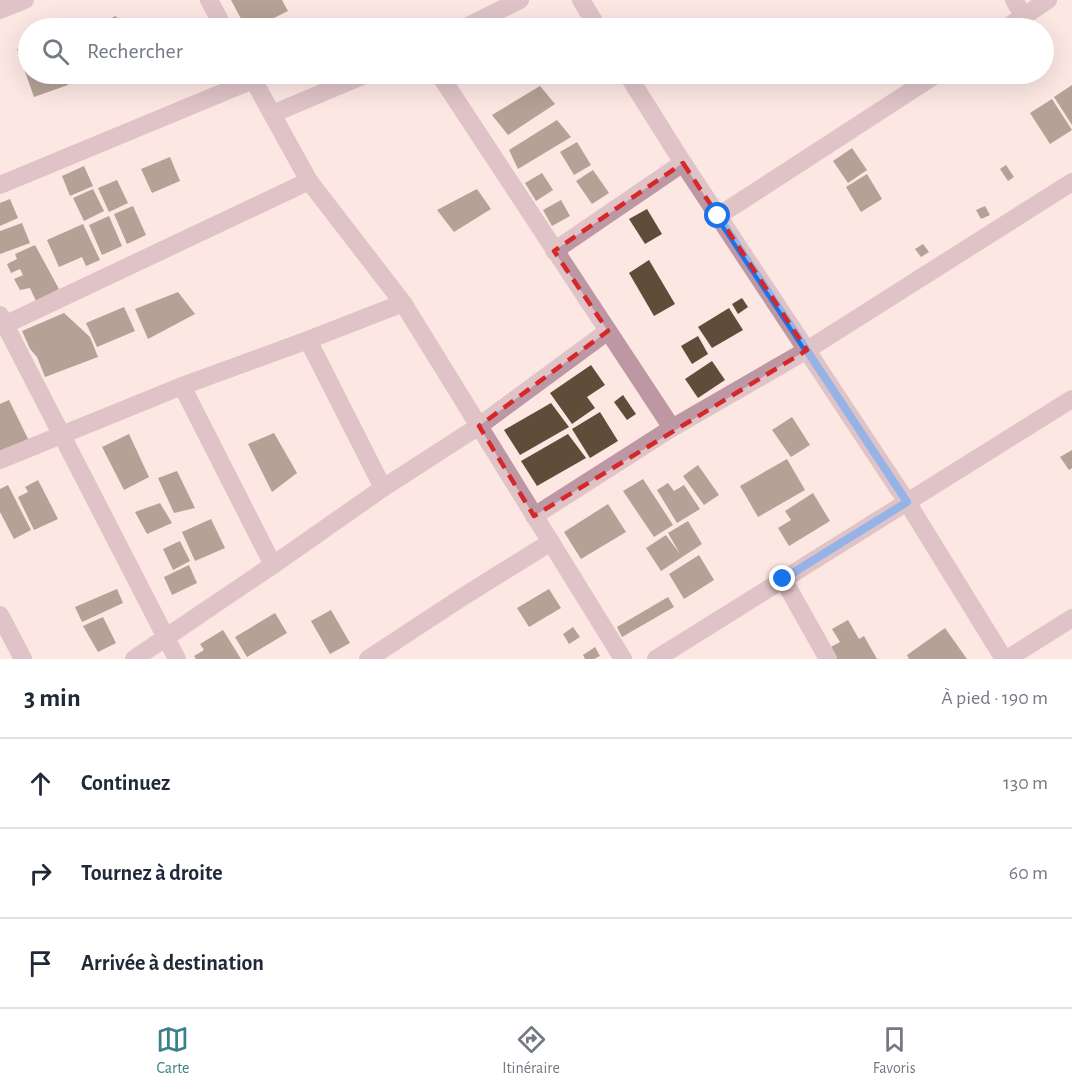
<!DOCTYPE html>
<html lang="fr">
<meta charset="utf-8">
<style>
body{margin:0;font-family:"Alegreya Sans",sans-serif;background:#f6f6f7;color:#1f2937}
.stop{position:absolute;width:18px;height:18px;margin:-14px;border:4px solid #1a73e8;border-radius:50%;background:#fff}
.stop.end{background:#1a73e8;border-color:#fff;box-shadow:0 2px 6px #0008}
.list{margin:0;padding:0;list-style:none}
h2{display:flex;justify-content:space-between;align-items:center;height:78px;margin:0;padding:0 24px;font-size:26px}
h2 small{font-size:20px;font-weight:400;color:#747a83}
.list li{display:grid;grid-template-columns:39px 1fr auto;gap:18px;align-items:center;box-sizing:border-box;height:90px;padding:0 24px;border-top:2px solid #e0e1e3}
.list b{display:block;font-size:22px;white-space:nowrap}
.list em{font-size:20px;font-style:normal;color:#747a83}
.icon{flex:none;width:33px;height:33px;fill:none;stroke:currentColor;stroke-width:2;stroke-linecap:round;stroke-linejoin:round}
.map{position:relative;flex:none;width:1072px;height:659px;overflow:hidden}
.search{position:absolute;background:#fff;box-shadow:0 6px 24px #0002;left:18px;right:18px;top:18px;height:66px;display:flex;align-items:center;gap:15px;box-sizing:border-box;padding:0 21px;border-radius:33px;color:#747a83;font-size:22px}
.sheet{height:348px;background:#fff}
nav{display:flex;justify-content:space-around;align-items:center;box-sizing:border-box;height:84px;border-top:2px solid #e0e1e3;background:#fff;font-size:16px;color:#747a83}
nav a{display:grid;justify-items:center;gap:3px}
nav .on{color:#3a818a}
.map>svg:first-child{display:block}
.building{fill:#5f4c39}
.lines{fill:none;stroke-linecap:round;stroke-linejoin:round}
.minor{stroke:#bd97a3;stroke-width:18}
.route{stroke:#1a73e8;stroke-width:8}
.marked{fill:none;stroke:#d62828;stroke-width:4.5;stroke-dasharray:12 8;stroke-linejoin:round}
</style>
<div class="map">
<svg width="1072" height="659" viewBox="0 0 1072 659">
<rect width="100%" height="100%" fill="#fce7e3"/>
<!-- building -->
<g class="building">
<path d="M231,0H282L288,11L272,19L277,27L274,28H246Z"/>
<path d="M116,16L120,25L113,28H106L103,22Z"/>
<path d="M28,45V74H64L68,85L34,97L17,49Z"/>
<path d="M1072,85V125L1054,97Z"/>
<path d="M540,86L555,104L508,135L492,115Z"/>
<path d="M1052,99L1072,130L1050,144L1030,113Z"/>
<path d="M557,120L571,137L518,169L509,150Z"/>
<path d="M577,142L591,165L574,175L560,152Z"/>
<path d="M852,148L867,170L848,183L833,161Z"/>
<path d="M170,157L180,181L152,193L141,169Z"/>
<path d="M1006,165L1014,177L1008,181L1000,169Z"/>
<path d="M84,166L93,186L70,196L62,176Z"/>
<path d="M593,170L609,193L592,204L576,181Z"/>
<path d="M542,173L553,190L536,201L525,183Z"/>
<path d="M867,174L882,199L861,212L846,187Z"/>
<path d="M117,180L128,203L109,212L98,188Z"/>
<path d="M93,189L104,211L84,221L73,198Z"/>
<path d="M477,189L491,209L454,232L437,210Z"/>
<path d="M10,199L18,218L0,226V203Z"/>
<path d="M561,200L570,216L552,226L543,210Z"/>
<path d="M133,206L146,235L127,244L114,214Z"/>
<path d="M985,206L990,215L981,219L976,210Z"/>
<path d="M647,209L662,234L645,244L629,219Z"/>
<path d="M109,216L122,246L102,255L89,225Z"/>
<path d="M22,223L30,243L0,254V231Z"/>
<path d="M83,224L100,260L86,266L82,257L59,267L47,240Z"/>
<path d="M923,244L929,252L921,257L915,249Z"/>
<path d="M35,245L59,289L36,301L30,288L20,290L14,279L23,275L20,269L11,273L7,264L17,259L15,254Z"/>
<path d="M649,260L675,304L654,316L629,273Z"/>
<path d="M178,292L195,314L148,339L135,309Z"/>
<path d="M742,298L748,307L738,314L732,304Z"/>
<path d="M124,307L135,331L97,347L86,323Z"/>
<path d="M729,308L743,330L712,348L698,327Z"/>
<path d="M64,313L90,337L98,357L45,377L37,357L30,349L22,331Z"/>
<path d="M698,336L708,354L692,364L681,346Z"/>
<path d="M712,361L725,380L698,398L685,379Z"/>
<path d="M591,365L605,385L587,397L595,408L572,424L550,393Z"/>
<path d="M623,395L636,414L627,420L614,402Z"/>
<path d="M9,400L30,443L0,455V404Z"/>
<path d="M551,403L569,427L520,455L504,430Z"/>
<path d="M600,412L618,441L590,458L572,429Z"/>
<path d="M792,417L810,445L791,457L772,430Z"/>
<path d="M274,433L297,473L272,492L248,444Z"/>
<path d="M129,434L149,477L124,490L102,447Z"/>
<path d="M568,434L586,458L537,486L521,461Z"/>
<path d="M1072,450V468L1069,470L1060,457Z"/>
<path d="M787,459L805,490L758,517L740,486Z"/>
<path d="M698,465L719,495L704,505L683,476Z"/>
<path d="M177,471L195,508L174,513L158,478Z"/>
<path d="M643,479L673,525L654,537L623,491Z"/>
<path d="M38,480L58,519L34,530L18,497L28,492L25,487Z"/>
<path d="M668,483L674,491L684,485L700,509L677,523L657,490Z"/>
<path d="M8,485L31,530L14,539L0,512V489Z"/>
<path d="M813,493L830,521L789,546L778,528L791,520L785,511Z"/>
<path d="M160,503L172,523L147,534L135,512Z"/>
<path d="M608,504L626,532L581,559L564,532Z"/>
<path d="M211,519L225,548L195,561L182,532Z"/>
<path d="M688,521L702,544L661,571L646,548L666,535L680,554L668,533Z"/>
<path d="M180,541L190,561L173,570L163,549Z"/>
<path d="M699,555L714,580L684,599L669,574Z"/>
<path d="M189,565L197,583L172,595L164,577Z"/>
<path d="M117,589L123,603L82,622L75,607Z"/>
<path d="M549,589L561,608L529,627L517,608Z"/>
<path d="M668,597L674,607L622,637L617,627Z"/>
<path d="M331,610L350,643L330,654L311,621Z"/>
<path d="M275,613L287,633L247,657L235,637Z"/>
<path d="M103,617L116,643L98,652L83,626Z"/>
<path d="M848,620L859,639L864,636L877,659H836L829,648L840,642L832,629Z"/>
<path d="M573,627L580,637L569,644L563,634Z"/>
<path d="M945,628L967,659H909L907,655Z"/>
<path d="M223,630L241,659H196L194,656L204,650L200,644Z"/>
<path d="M595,647L600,656L594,659H585L583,655Z"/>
</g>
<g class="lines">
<!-- minor -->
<g class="minor">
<path d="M209,0L224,28"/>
<path d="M581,0L598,28"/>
<path d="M1014,0L1024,17"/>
<path d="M0,10L25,0"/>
<path d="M464,28L520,0"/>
<path d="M1006,28L1048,0"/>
<path d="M250,74L309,181L403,303L623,659"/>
<path d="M439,74L672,428"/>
<path d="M627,74L683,163L907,502L1004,659"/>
<path d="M272,114L367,74"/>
<path d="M0,185L253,80"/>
<path d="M718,216L937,74"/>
<path d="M554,251L683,163"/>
<path d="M0,315L177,659"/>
<path d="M0,327L309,181"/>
<path d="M308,340L383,488"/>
<path d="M182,386L273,565"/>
<path d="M0,460L182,386L308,340L403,303"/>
<path d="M534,516L672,428L807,350L1072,182"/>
<path d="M783,579L828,659"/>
<path d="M0,615L23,659"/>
<path d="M134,659L273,565L383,488L479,426L608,331"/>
<path d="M368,659L464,596L551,542"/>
<path d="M656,659L1072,399"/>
<path d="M1007,659L1072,618"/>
</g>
</g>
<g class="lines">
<!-- route -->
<path class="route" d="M718,216L907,502L783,579"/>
</g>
<!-- marked area -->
<path d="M0 0H1072V659H0ZM683,163L807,350L534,516L479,426L608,331L554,251Z" fill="#fce7e3" fill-opacity=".55" fill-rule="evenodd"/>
<path class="marked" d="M683,163L807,350L534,516L479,426L608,331L554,251Z"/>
</svg>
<div class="stop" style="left:718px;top:216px"></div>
<div class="stop end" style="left:783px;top:579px"></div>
<div class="search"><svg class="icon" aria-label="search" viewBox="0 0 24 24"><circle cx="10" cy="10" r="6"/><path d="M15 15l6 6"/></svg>Rechercher</div>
</div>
<section class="sheet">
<h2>3 min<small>À pied · 190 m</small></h2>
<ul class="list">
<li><svg class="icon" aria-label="ahead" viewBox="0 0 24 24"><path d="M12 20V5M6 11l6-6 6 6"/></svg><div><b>Continuez</b></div><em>130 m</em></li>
<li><svg class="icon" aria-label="right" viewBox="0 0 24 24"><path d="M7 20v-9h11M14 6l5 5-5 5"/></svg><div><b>Tournez à droite</b></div><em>60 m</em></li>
<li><svg class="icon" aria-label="arrive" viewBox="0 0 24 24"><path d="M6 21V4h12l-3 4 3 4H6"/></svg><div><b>Arrivée à destination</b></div></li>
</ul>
</section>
<nav>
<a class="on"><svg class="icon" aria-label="map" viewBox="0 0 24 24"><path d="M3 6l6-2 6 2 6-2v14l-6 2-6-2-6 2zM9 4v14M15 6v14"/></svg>Carte</a>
<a><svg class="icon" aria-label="directions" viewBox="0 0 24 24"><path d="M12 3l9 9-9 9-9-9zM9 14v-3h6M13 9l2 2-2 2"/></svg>Itinéraire</a>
<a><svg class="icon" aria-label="saved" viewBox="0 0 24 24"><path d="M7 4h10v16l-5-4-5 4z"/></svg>Favoris</a>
</nav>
